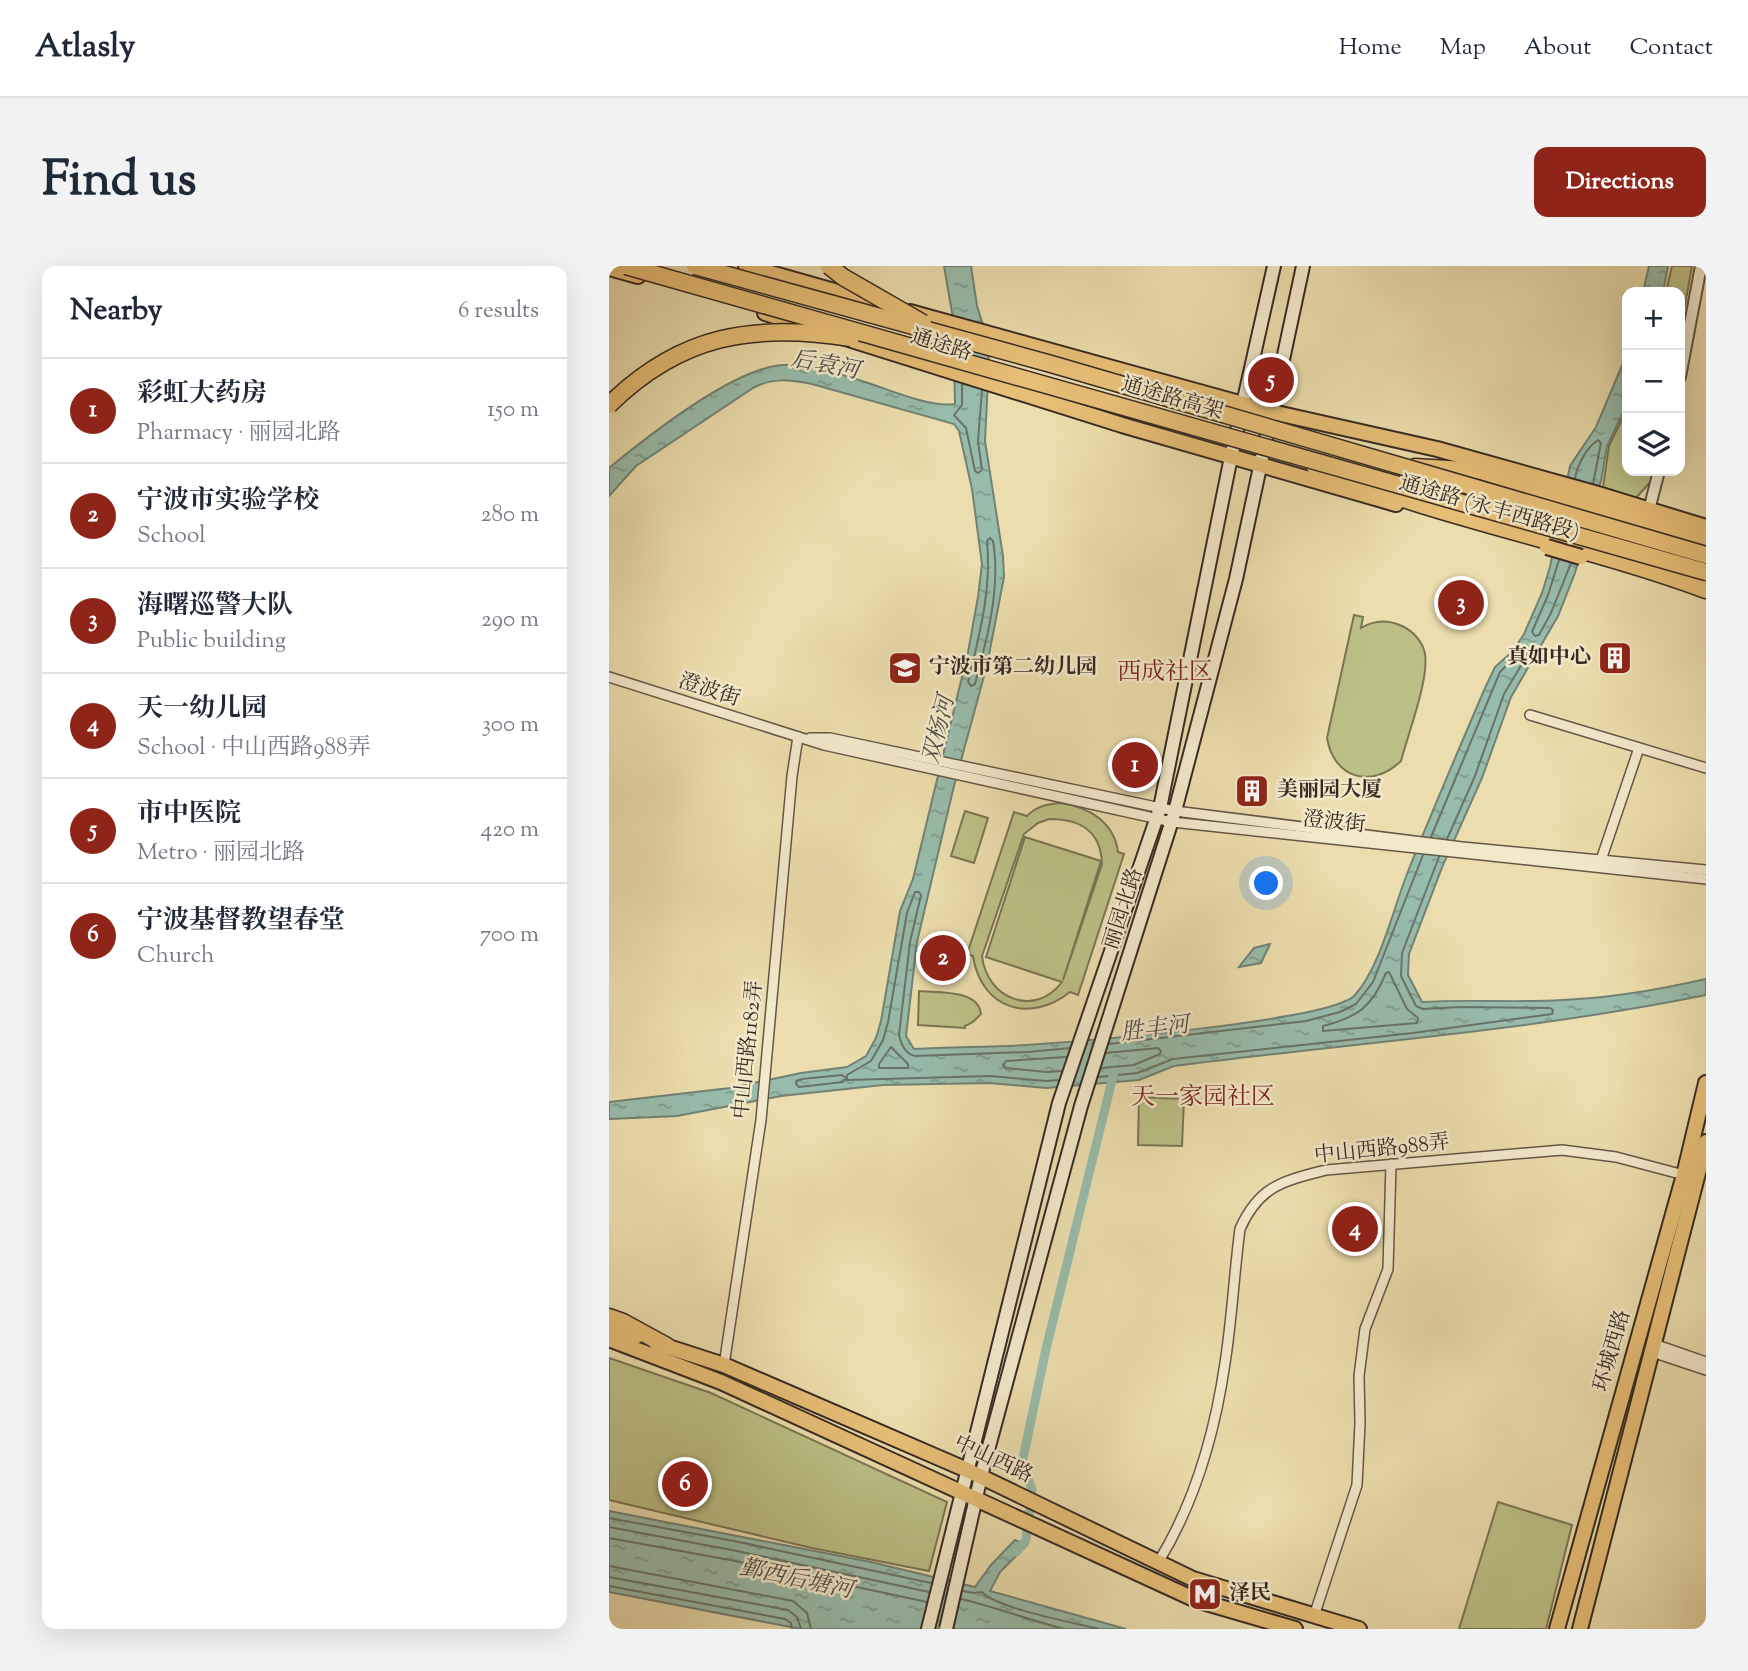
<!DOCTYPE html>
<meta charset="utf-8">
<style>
body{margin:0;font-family:"Sorts Mill Goudy","Noto Serif SC",serif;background:#f2f2f3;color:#1f2937}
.controls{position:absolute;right:21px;top:21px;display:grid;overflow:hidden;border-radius:14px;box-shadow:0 7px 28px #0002}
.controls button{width:63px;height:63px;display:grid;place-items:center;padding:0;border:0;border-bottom:2px solid #e0e1e3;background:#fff;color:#1f2937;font:35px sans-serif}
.you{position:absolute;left:658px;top:618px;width:24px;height:24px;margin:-18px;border:5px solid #fff;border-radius:50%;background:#1a73e8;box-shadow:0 0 0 10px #1a73e833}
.badge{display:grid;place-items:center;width:46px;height:46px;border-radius:50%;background:#8f2418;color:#fff;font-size:23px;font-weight:700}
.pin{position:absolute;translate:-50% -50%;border:4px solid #fff;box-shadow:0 2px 7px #0006}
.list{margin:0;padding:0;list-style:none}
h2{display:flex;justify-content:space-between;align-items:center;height:91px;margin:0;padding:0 28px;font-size:30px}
h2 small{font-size:23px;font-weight:400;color:#747a83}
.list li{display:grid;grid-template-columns:46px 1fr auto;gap:21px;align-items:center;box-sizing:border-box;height:105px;padding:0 28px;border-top:2px solid #e0e1e3}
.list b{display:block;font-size:26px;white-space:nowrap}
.list p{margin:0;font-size:23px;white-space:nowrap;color:#747a83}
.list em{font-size:23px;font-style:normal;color:#747a83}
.icon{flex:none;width:38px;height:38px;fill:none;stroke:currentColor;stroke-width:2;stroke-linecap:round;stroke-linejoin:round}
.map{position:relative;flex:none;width:1097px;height:1363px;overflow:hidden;border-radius:14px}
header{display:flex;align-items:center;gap:42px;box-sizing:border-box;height:98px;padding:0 35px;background:#fff;border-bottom:2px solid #e0e1e3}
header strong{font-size:33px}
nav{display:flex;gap:38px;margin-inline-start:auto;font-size:24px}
.intro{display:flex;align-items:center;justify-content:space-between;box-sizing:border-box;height:168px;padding:0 42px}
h1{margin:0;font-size:49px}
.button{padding:18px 32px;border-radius:14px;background:#8f2418;color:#fff;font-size:24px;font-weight:700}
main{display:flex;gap:42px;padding:0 42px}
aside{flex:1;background:#fff;border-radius:14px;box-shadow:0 7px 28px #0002}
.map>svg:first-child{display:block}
.green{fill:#bcc086;stroke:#7a7554;stroke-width:2;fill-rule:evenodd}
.water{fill:url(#water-ripples);stroke:#718275;stroke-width:2}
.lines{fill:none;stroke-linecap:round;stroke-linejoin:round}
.shore{stroke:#687367;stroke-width:2}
.canal{stroke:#98bcab;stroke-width:9}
.minor-casing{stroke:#645746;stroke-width:12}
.tertiary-casing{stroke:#645746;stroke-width:14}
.secondary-casing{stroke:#372a23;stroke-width:16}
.primary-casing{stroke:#372a23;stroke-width:18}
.trunk-casing{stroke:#372a23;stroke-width:19}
.minor{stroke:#f2e9ca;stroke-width:9}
.tertiary{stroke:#f2e9ca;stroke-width:10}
.secondary{stroke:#f2e9ca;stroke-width:12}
.primary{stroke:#e6be76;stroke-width:14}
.trunk{stroke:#e6be76;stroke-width:16}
.secondary-bridge-casing{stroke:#372a23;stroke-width:16;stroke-linecap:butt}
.primary-bridge-casing{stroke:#372a23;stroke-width:18;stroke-linecap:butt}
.trunk-bridge-casing{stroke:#372a23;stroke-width:19;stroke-linecap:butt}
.secondary-bridge{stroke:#f2e9ca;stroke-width:12}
.primary-bridge{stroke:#e6be76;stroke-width:14}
.trunk-bridge{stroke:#e6be76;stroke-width:16}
.labels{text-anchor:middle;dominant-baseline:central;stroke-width:5;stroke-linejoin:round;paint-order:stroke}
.street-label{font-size:21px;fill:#372a23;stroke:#f2e9ca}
.poi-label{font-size:21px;font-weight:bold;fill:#372a23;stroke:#f2e9ca;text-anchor:start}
.water-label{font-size:23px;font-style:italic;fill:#4f4e45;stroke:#f2e9ca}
.quarter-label{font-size:24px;fill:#7a1f14;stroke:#f2e9ca}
</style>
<header>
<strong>Atlasly</strong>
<nav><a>Home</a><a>Map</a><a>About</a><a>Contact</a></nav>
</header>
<div class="intro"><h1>Find us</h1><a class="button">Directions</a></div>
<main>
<aside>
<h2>Nearby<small>6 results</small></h2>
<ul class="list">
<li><span class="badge">1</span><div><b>彩虹大药房</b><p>Pharmacy · 丽园北路</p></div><em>150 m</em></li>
<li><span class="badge">2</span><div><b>宁波市实验学校</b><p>School</p></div><em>280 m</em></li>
<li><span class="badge">3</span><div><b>海曙巡警大队</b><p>Public building</p></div><em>290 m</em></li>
<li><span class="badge">4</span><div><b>天一幼儿园</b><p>School · 中山西路988弄</p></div><em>300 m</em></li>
<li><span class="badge">5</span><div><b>市中医院</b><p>Metro · 丽园北路</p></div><em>420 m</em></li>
<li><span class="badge">6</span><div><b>宁波基督教望春堂</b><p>Church</p></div><em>700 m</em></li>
</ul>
</aside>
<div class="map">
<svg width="1097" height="1363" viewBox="0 0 1097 1363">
<defs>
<pattern id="water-ripples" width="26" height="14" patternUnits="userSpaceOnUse" patternTransform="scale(1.75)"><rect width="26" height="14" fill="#98bcab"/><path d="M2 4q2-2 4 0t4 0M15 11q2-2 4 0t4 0" fill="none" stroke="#7d998b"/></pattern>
</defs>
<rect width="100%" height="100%" fill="#ebddad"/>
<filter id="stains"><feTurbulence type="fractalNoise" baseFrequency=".00286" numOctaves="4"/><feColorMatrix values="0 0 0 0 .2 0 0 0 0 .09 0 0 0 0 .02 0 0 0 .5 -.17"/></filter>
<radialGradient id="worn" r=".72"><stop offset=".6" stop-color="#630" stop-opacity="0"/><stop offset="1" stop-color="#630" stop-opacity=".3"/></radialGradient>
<!-- green -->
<g class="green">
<path d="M1063,0H1083L1071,67V26H1057Z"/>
<path d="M1018,143V205H1045L1044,213L1027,232L994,221L1000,180Z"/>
<path d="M745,349L754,351L752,362C765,354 778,353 793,360C804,365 814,376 816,388C820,414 799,468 792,495C763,523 725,513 718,472Z"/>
<path d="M452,537C480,541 505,556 509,586L515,588L469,729L461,726C421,758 372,743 364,690L358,688L405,546L418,550C427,540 439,538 452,537ZM440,553C472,553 492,565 493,598L454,714L492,595L416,571L377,691L453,716C426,752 378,733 373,690L415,568L429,557Z"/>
<path d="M356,545L379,552L365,597L342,590Z"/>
<path d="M310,725C330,727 369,723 372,748L364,756L356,760V762L309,759Z"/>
<path d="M530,831L575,833L573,880L529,879Z"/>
<path d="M0,1092L102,1127L338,1236L320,1305L203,1282L0,1234Z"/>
<path d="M889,1236L963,1259L937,1363H850Z"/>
</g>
<!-- water -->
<g class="water">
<path d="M335,0H362L368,40L375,62L380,95L376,175L394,290L395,311L378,399L344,524L308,676L297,770L305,783C342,781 380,781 417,779C464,776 724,755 746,729C771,701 784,644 798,608C823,545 850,483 876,422L886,401L904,385L915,368L933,327L941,301L961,200L987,161L1018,88V138L998,180L992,215L966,307L949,350L902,431L873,512L834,599L800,688L799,709L813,736C860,733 906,737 953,734C1002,732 1049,724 1097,713V729C921,765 742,777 565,800L530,814L437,822L380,817L274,819L172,830L68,850L0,853V836L121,822L192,807L238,801L257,790L267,772L272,755L291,645L304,613L359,386L369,331L373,298L363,223L350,165L345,158L203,118C182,114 164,111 144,122L27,200L0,230V202C39,170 125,102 174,99C202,98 227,107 253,115C279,123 321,142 346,138L344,52Z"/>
<path d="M1040,0H1059L1054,26H1034Z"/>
<path d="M661,678L652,697L630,701L645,682Z"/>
<path d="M0,1245L262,1296L366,1321L382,1299L406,1274L418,1279L391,1306L381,1325L517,1363H192L0,1326Z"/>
</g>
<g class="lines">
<!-- shore -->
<g class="shore">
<path d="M353,118V139L345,149L357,162L366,205L369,207L373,204L369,175L373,124"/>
<path d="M966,212C969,198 977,182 989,174L992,177L984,218"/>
<path d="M381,272L384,275C392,322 378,373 366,418L362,420L359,416C370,370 383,323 378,275Z"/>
<path d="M950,294L939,329L923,366L926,370L930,369L942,347L962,297"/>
<path d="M822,571L891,406L913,384L917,383L919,388L895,428L866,510L838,573"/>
<path d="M780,706L798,743L809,752L808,757L714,765V760C749,751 763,741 777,707Z"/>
<path d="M500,778L697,755L731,746L747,738L764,716L814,589"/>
<path d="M282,781L299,798V802H270V798Z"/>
<path d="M493,802L525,799L551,788L552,785L549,782L497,787"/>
<path d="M453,805L437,806L397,802L394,799L397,795L457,791"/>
<path d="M233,809L237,812L234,816L190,821L187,818L188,815L193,813Z"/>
<path d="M490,811L528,807L564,793L804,767L943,748L944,744L941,742L852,741L814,743L807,740L792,710L793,687L830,591"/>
<path d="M450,814L437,815L381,810L238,814V809L262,795L274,774L279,756L298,647L306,626H310L312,629L301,676L290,769C292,778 297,788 306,790L419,786L461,782"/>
<path d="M0,1252L125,1275L322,1317"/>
<path d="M0,1261L123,1284L320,1326"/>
<path d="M0,1272L121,1294L318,1336"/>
<path d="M0,1300L184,1335L198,1347L202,1363"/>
<path d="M0,1311L179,1344L188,1351L192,1363"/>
<path d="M0,1320L176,1353L182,1357L183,1363"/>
<path d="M354,1325L365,1327L373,1326C387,1342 465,1357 490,1363"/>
<path d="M352,1333C386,1341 420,1354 455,1363"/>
</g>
<!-- canal -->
<path class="canal" d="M407,1286L417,1274L423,1223L413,1197L437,1083L505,806"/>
<!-- minor casing -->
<g class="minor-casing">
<g id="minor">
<path d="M0,411L215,479L563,556L1097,613"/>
<path d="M921,449L1097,502"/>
<path d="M201,472H221L566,545L853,581L1097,604"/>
<path d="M992,594L1030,482"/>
<path d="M1045,1078L1097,1096"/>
<path d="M1043,1086L1097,1104"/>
<path d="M115,1099L152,854L183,510L189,471"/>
<path d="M550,1295C586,1236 606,1166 616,1097C623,1053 625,1008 631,963C650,920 674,915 717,904L953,884L1007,891L1075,909"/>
<path d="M705,1350L748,1219L751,1157L750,1110L756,1063L779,1003L782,898"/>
</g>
</g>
<!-- tertiary casing -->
<g class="tertiary-casing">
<g id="tertiary">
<path d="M1071,111L1092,0"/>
<path d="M1040,244L1050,205"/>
</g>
</g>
<!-- secondary casing -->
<g class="secondary-casing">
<g id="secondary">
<path d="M353,1293L372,1210L472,840L566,545L627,313L694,0"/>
<path d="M319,1363L450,837L551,542L622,191L665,0"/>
</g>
</g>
<!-- primary casing -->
<g class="primary-casing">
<g id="primary">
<path d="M137,0L278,40"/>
<path d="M0,2L29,10"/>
<path d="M301,46L663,146L828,183L989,228L1097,261"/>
<path d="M156,47L214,65"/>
<path d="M233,71L513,159L787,238"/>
<path d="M0,1060L28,1070"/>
<path d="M0,1073L112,1116L587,1334L686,1363"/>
<path d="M47,1077L115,1099L358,1204L584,1313L750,1363"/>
<path d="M948,1363L1075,909L1097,817"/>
<path d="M971,1363L1097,876"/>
</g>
</g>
<!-- trunk casing -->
<g class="trunk-casing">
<g id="trunk">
<path d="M706,201C832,253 969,277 1097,324"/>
<path d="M806,201L872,205L1097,275"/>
<path d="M0,1051L14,1056L58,1080"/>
</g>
</g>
<!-- minor -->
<use href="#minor" class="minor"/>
<!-- tertiary -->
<use href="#tertiary" class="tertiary"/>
<!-- secondary -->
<use href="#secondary" class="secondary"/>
<!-- primary -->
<use href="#primary" class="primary"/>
<!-- trunk -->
<use href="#trunk" class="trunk"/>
<!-- secondary-bridge casing -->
<g class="secondary-bridge-casing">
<path id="secondary-bridge" d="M337,1363L353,1293"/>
</g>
<!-- primary-bridge casing -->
<g class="primary-bridge-casing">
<path id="primary-bridge" d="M938,281L972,291"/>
</g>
<!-- trunk-bridge casing -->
<g class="trunk-bridge-casing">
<g id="trunk-bridge">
<path d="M17,0L1097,306"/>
<path d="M86,0L442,98L1097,289"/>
<path d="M220,0L234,11L314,57"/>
<path d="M0,139C72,68 145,57 242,72"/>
</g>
</g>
<!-- secondary-bridge -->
<use href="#secondary-bridge" class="secondary-bridge"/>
<!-- primary-bridge -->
<use href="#primary-bridge" class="primary-bridge"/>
<!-- trunk-bridge -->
<use href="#trunk-bridge" class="trunk-bridge"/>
</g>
<!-- icons -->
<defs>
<g id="building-square" transform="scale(1.75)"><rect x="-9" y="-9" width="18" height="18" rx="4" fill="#8f2418" stroke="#f2e9ca"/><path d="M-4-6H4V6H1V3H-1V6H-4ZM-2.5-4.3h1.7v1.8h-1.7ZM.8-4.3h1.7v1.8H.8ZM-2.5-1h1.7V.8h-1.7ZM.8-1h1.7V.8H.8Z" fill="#fff"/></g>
<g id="school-square" transform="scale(1.75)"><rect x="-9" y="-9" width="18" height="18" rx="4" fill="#8f2418" stroke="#f2e9ca"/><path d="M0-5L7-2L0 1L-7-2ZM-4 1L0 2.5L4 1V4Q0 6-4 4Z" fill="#fff"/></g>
<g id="metro-square" transform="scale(1.75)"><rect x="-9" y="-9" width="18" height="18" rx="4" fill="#8f2418" stroke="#f2e9ca"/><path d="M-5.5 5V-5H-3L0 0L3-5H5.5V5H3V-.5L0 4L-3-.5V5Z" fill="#fff"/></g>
</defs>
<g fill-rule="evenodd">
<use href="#building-square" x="1006" y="392"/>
<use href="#school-square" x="296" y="402"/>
<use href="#building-square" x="643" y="525"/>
<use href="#metro-square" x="596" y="1328"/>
</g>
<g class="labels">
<!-- street labels -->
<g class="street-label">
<text transform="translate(332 80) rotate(17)">通途路</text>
<text transform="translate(563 133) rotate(16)">通途路高架</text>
<text transform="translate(880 243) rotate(16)">通途路 (永丰西路段)</text>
<text transform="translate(100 425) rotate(18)">澄波街</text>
<text transform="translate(725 557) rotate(6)">澄波街</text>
<text transform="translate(515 643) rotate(-72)">丽园北路</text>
<text transform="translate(140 784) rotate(-84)">中山西路1182弄</text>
<text transform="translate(773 884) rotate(-6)">中山西路988弄</text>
<text transform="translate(1004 1085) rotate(-74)">环城西路</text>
<text transform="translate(384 1194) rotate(25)">中山西路</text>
</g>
<!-- poi labels -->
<g class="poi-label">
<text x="982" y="392" text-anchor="end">真如中心</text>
<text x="320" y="402">宁波市第二幼儿园</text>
<text x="668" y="525">美丽园大厦</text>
<text x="620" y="1328">泽民</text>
</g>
<!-- water labels -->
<g class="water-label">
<text transform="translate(216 100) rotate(11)">后袁河</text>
<text transform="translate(331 464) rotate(-76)">双杨河</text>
<text transform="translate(546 764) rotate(-7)">胜丰河</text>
<text transform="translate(187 1314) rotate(12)">鄞西后塘河</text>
</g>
<!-- quarter labels -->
<g class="quarter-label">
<text x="556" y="407">西成社区</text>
<text x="594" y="832">天一家园社区</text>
</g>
</g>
<rect width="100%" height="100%" filter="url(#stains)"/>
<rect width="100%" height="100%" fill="url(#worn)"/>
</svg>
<div class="controls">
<button>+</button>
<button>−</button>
<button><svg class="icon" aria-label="layers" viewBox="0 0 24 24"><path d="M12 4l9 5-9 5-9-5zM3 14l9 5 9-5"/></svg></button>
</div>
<div class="you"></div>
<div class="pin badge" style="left:526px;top:499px">1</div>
<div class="pin badge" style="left:334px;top:692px">2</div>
<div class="pin badge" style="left:852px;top:337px">3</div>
<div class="pin badge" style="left:746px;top:963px">4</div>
<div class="pin badge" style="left:662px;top:114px">5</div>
<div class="pin badge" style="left:76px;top:1218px">6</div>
</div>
</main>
